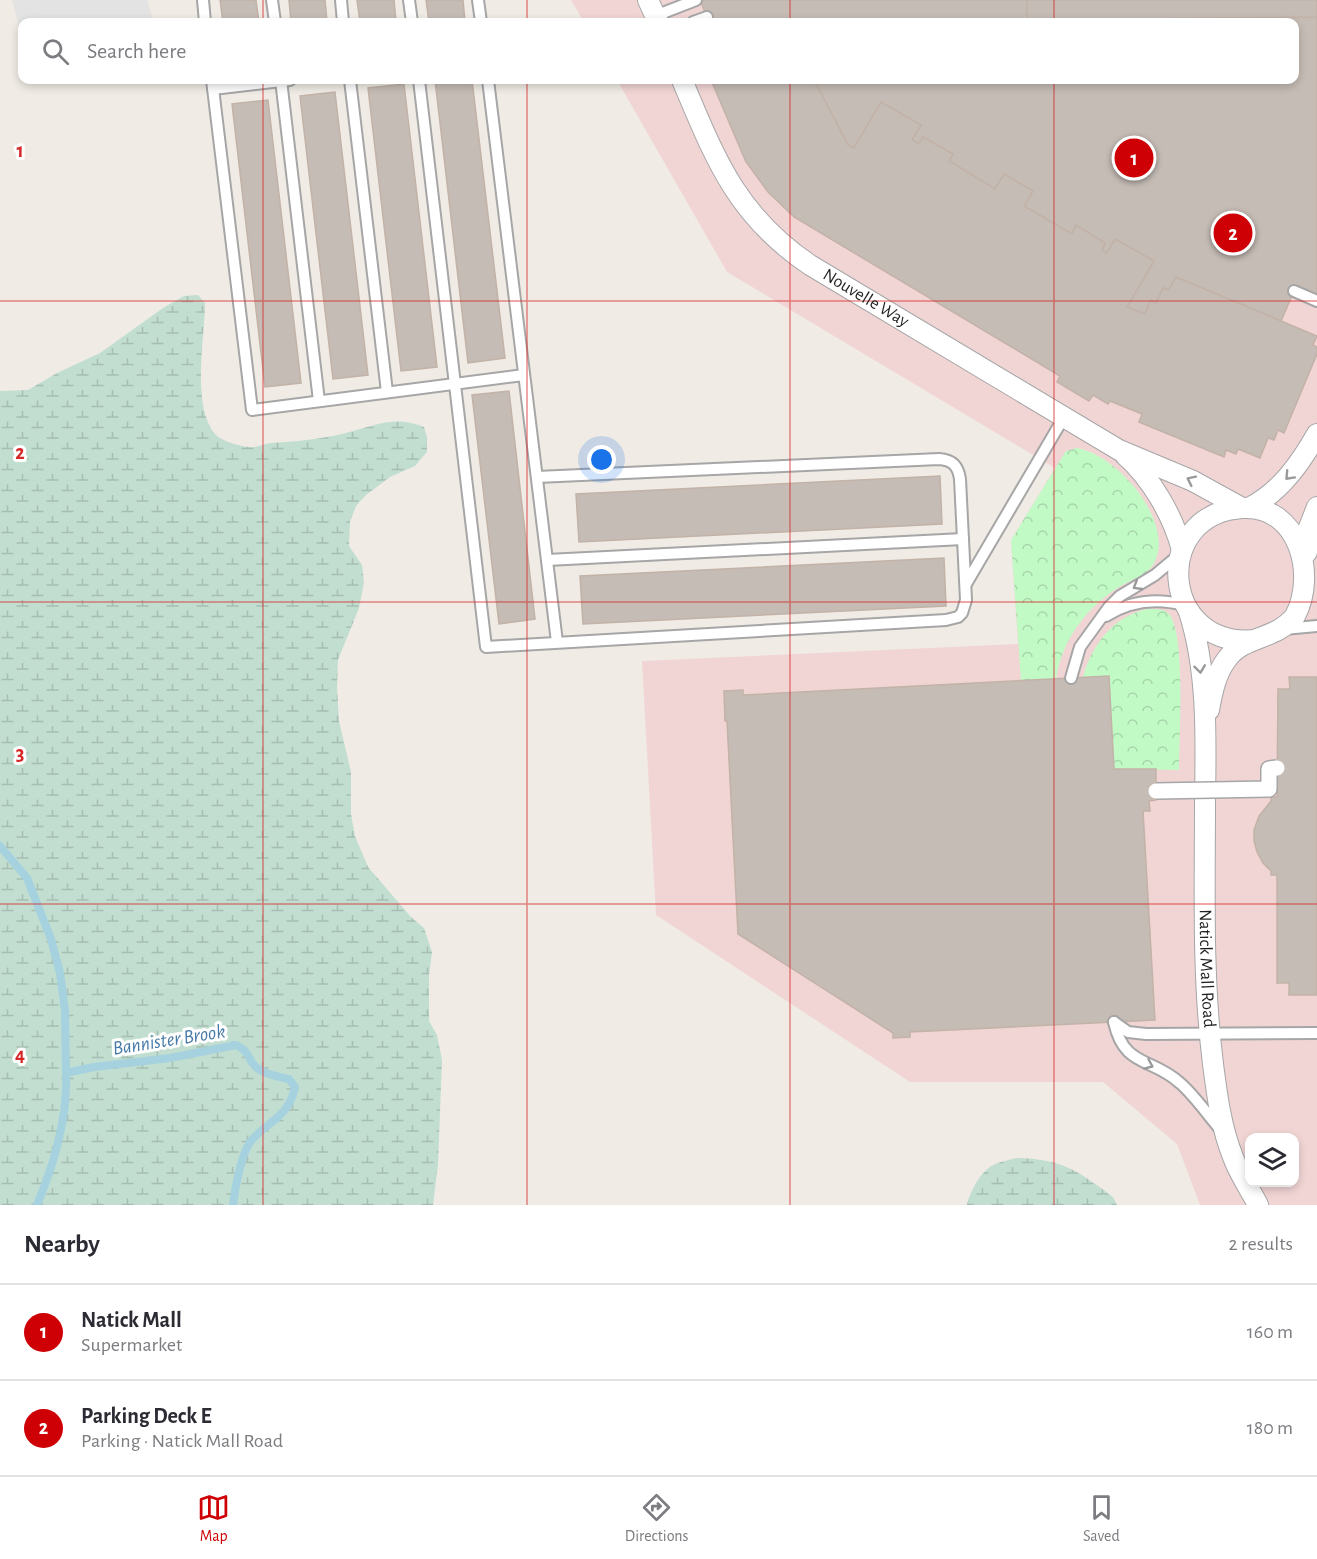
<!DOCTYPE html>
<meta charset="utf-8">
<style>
body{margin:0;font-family:"Alegreya Sans",sans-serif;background:#f7f7f7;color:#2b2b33}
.controls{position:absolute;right:18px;bottom:18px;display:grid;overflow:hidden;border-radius:12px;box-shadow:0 3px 9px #0003}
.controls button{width:54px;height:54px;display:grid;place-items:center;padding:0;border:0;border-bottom:2px solid #e1e1e2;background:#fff;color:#2b2b33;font:30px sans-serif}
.you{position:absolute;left:602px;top:460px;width:21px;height:21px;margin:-15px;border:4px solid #fff;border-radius:50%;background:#1a73e8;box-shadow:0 0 0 9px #1a73e833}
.badge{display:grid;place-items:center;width:39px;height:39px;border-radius:50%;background:#ce0005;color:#fff;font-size:20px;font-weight:700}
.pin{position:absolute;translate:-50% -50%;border:3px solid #fff;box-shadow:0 2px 6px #0006}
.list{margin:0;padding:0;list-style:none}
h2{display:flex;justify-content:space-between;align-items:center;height:78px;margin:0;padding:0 24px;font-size:26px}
h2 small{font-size:20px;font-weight:400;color:#7c7c81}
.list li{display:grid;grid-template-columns:39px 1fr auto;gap:18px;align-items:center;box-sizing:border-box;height:96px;padding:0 24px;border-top:2px solid #e1e1e2}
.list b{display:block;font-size:22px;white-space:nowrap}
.list p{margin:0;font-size:20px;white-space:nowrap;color:#7c7c81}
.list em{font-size:20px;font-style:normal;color:#7c7c81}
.icon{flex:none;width:33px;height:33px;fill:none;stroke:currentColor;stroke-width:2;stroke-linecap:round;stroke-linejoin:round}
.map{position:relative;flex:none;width:1317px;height:1205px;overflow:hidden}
.search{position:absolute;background:#fff;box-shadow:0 3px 9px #0003;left:18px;right:18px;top:18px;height:66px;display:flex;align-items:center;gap:15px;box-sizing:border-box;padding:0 21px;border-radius:12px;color:#7c7c81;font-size:22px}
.sheet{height:270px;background:#fff}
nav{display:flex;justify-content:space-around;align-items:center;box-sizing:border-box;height:84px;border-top:2px solid #e1e1e2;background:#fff;font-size:16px;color:#7c7c81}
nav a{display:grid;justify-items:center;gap:3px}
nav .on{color:#ce0005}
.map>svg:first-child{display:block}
.commercial{fill:#f1d5d5;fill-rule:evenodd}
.wetland{fill:url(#wetland-marsh)}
.park{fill:url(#park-crowns)}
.parking{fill:#e3e3e3}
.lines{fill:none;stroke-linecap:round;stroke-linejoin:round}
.stream{stroke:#a5d2de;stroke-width:8}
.building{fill:#c5bcb5;stroke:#c2b2a7;stroke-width:1.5}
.service-casing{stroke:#a6a6a6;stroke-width:14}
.minor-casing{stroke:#a6a6a6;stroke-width:22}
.service{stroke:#fff;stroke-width:10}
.minor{stroke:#fff;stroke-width:20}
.pedestrian-bridge-casing{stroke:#a6a6a6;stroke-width:18;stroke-linecap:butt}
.pedestrian-bridge{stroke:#fff;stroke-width:15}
.oneway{stroke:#9a9a9a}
.grid{fill:none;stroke:#d62828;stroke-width:1.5;stroke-opacity:0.55}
.labels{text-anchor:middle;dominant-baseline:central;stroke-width:6;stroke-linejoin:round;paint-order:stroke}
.street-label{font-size:18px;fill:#1f1f1f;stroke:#fff}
.water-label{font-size:20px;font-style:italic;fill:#477aa8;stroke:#fff}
.grid-label{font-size:20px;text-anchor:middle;font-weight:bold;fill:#d62828;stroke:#fff;stroke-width:6;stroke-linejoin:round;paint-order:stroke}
</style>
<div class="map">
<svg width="1317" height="1205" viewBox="0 0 1317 1205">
<defs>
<pattern id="wetland-marsh" width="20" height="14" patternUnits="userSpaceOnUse" patternTransform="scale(1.5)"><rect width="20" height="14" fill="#c2ded1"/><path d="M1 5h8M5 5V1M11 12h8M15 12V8" fill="none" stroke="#a6beb3"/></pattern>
<pattern id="park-crowns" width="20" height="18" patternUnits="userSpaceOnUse" patternTransform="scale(1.5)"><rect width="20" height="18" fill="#c2fac6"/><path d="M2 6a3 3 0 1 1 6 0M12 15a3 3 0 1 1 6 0" fill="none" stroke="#a6d6aa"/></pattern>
</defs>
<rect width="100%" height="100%" fill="#f0ece5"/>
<!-- commercial -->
<path class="commercial" d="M571,0H1317V1205H1200L1177,1144L1103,1082H910L656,915L642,661L1018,644L1011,540L1055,468L727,272L617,80H1294V22H584ZM1250,1138H1294V1182H1250Z"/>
<!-- wetland -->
<g class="wetland">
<path d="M198,295L205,303C205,338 191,405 215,434C221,441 239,446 249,447C256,448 264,444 271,443C299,441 326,439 353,431C380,424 396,416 424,427L427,437V452L415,466L390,477L366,495L356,506L350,522L349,546L362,565L364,582L359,608L338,660L337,688L339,721L351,772V814L355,836L368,867L411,917L424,928L432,952L429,976V1021L437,1035L442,1060L438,1165L433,1205H0V391L28,390L57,373L100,353L163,308L184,296Z"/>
<path d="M1016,1158C1062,1159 1077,1170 1113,1197L1117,1205H967C970,1192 980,1172 993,1165C999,1162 1009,1160 1016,1158Z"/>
</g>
<!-- park -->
<g class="park">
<path d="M1077,448C1099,452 1122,471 1136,489C1151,508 1168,541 1153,565C1146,576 1130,580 1119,587C1086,608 1062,640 1056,679L1021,681L1011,540L1066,451Z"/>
<path d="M1147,609C1155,609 1163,608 1169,614C1186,633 1179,740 1179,770L1114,769L1109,676L1083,677C1092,645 1112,617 1147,609Z"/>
</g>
<!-- parking -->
<path class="parking" d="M12,0H147L153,20L143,22H22V38Z"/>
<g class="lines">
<!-- stream -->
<g class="stream">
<path d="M0,846L27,878L51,939L60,973L65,1010L66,1073"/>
<path d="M37,1205C54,1164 68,1118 66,1073L94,1067L170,1058L236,1045C251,1052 246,1058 256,1067C264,1074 278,1077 289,1079L295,1087C289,1117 268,1121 251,1141C241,1154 235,1188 233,1205"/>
</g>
</g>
<!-- building -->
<g class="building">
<path d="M220,0H256L259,22H223Z"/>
<path d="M289,0H325L327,22H291Z"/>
<path d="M357,0H394L396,22H360Z"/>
<path d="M426,0H463L465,22H429Z"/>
<path d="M700,0H1027V20L1317,17V296L1295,289L1281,321L1176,277L1169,290L1163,288L1156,303L1151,300L1145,314L1127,307L1154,261L1115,239L1107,253L1102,250L1105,243L1076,225L1072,234L1024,206L1033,191L1004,174L995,189L949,161L953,154L923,137L919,144L912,140L921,125L881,102L854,148L848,145L814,80H1294V22H783L782,20L777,22H709Z"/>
<path d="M1027,0H1317V17L1027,20Z"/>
<path d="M435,80H472L505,358L468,363Z"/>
<path d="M711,80H814L848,145L854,148L881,102L921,125L912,140L919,144L923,137L953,154L949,161L995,189L1004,174L1033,191L1024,206L1072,234L1076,225L1105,243L1102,250L1107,253L1115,239L1154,261L1127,307L1145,314L1151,300L1156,303L1163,288L1169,290L1176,277L1317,336L1313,345L1317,347V354L1284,433L1278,430L1274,440L1268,438L1260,458L1238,449L1236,454L1226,450L1224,457L1139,422L1142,414L1110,401L1108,404L1093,395L1089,401L1057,382L1060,376L794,217L768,192L746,162Z"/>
<path d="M404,84L437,367L401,371L368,88Z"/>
<path d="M335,92L368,375L333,379L300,96Z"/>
<path d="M268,100L301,383L265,387L232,104Z"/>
<path d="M509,391L535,619L499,624L472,395Z"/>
<path d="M940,476L942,524L579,542L576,494Z"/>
<path d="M944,558L946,606L583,624L580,576Z"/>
<path d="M1109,676L1114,769H1156V800L1149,801L1150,811H1143L1155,1020L910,1032V1037L893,1038V1033L738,934L727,721H725L724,691L743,690V695Z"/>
<path d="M1289,677H1317V995H1289V983H1277V875H1271V871L1263,863L1257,852L1254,841V830L1259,816L1271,801V797H1277L1278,689H1290Z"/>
</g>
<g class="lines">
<!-- service casing -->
<g class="service-casing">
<g id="service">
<path d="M203,0L205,22"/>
<path d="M272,0L275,22"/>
<path d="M341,0L343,22"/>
<path d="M409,0L412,22"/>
<path d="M478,0L481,22"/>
<path d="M655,16L696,0"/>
<path d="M693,22L707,17"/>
<path d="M212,80L252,410L524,375"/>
<path d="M281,80L319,401"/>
<path d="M350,80L387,392"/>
<path d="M419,80L486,647L946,620L958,617L962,613L966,600L960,479C958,466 953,460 939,459L537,477"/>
<path d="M488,80L557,642"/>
<path d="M213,89L290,80"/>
<path d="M1294,291L1317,301"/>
<path d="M547,560L963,539"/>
<path d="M966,584L1064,417"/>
<path d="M1106,616C1130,601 1157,598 1184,605"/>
<path d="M1284,629L1317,626"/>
<path d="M1071,678L1080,647L1109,607L1120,596L1155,575L1180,554"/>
<path d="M1114,1022L1128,1032L1146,1034L1317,1033"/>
<path d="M1114,1022C1124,1068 1152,1057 1180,1083C1195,1096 1207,1114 1220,1129"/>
</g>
</g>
<!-- minor casing -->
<g class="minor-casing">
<g id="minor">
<path d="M648,0L658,22"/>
<path id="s1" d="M682,80C715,158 736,215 810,265L1119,450L1193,481L1242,508"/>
<path d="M1125,455C1152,479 1173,516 1182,550"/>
<path d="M1249,508C1280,492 1300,464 1317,434"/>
<path d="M1307,552L1308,530L1317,507"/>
<path id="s2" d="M1189,612C1208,671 1206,739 1205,801C1205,889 1202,976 1213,1064C1217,1095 1221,1127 1233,1157C1239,1174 1250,1189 1258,1205"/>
<path d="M1209,710C1212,693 1216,673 1227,659C1244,635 1275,641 1295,616C1317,575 1299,505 1243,508C1150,513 1160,649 1255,640"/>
</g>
</g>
<!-- service -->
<use href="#service" class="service"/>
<!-- minor -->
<use href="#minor" class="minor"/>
<!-- pedestrian-bridge casing -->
<g class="pedestrian-bridge-casing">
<path id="pedestrian-bridge" d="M1156,791L1269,789V769L1277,768"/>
</g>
<!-- pedestrian-bridge -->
<use href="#pedestrian-bridge" class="pedestrian-bridge"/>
</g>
<!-- one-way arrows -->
<defs><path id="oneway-chevron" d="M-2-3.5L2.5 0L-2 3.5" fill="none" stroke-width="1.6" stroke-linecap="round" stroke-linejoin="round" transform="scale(1.5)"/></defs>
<g class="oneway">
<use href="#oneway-chevron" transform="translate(1289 476) rotate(133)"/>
<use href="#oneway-chevron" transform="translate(1191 480) rotate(-154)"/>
<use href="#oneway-chevron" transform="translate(1137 586) rotate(149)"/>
<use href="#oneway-chevron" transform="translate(1200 669) rotate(83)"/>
<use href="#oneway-chevron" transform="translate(1149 1065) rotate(24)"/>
</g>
<!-- grid -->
<path class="grid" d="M263,0V22M527,0V22M790,0V22M1054,0V22M263,80V1205M527,80V1205M790,80V1205M1054,80V1205M0,301H1317M0,602H1317M0,904H1317"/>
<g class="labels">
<!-- street labels -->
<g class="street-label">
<text stroke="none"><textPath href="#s1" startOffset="294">Nouvelle Way</textPath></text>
<text stroke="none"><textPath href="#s2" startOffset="358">Natick Mall Road</textPath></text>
</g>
<!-- water labels -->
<g class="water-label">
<text transform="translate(169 1040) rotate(-9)">Bannister Brook</text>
</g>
</g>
<g class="grid-label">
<text x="20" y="157">1</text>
<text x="20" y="459">2</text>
<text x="20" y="760">3</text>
<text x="20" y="1061">4</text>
</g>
</svg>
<div class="controls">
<button><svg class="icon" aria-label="layers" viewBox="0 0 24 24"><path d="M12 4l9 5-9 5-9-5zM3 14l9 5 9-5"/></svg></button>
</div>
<div class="you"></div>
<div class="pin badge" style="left:1134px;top:158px">1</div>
<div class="pin badge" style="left:1233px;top:233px">2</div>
<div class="search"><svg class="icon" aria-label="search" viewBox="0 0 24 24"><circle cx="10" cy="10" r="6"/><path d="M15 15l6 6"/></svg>Search here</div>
</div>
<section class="sheet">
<h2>Nearby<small>2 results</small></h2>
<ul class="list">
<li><span class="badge">1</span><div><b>Natick Mall</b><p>Supermarket</p></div><em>160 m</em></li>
<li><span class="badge">2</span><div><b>Parking Deck E</b><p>Parking · Natick Mall Road</p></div><em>180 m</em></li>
</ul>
</section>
<nav>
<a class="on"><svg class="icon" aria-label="map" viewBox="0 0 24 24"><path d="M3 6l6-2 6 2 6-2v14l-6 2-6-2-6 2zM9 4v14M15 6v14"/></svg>Map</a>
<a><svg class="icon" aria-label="directions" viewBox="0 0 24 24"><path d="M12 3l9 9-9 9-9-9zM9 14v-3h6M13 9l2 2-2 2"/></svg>Directions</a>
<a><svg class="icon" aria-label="saved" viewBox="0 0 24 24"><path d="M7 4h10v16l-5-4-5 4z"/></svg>Saved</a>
</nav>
